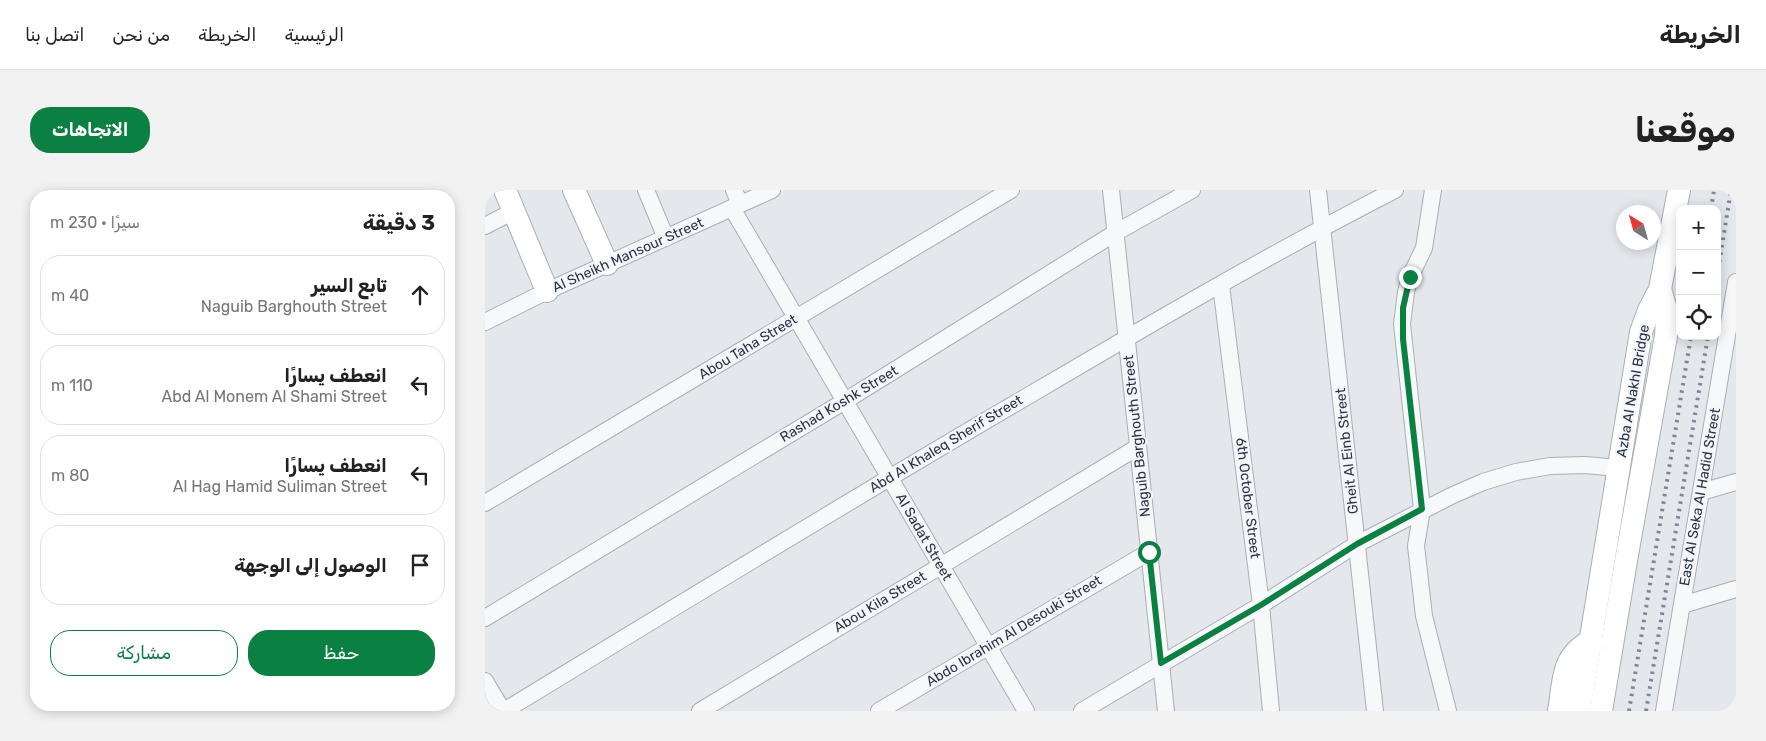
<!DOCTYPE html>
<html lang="ar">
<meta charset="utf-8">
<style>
body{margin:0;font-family:Rubik,"Noto Naskh Arabic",sans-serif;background:#f2f2f2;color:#222;direction:rtl}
.controls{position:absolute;right:15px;top:15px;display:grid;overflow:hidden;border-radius:10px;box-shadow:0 2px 12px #0003}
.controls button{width:45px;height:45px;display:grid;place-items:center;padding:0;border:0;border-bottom:1px solid #e0e0e0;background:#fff;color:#222;font:25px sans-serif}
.compass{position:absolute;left:1131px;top:15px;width:45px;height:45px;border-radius:50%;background:#fff;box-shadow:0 2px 12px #0003;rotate:323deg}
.stop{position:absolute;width:15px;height:15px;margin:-11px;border:4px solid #0b8043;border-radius:50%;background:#fff}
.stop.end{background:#0b8043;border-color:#fff;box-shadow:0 1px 5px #0008}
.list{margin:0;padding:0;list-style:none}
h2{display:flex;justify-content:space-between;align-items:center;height:65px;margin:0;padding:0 20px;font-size:21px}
h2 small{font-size:16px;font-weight:400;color:#767676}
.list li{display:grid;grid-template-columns:32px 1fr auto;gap:15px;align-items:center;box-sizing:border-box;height:80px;margin:0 10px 10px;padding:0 10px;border:1px solid #e0e0e0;border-radius:20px}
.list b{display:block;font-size:19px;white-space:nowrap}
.list p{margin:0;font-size:16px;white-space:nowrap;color:#767676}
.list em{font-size:16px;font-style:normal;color:#767676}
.actions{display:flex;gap:10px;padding:15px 20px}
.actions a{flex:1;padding:11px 0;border:1px solid #0b8043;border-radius:20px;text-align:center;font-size:18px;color:#0b8043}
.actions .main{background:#0b8043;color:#fff}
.icon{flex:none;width:28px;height:28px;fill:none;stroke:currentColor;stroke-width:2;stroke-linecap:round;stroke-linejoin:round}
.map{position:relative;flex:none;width:1251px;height:521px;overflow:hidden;direction:ltr;border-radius:20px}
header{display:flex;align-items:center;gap:30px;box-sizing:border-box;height:70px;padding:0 25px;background:#fff;border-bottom:1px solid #e0e0e0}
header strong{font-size:24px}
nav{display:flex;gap:28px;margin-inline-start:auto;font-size:18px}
.intro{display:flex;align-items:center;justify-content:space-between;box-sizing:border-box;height:120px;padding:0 30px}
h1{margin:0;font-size:35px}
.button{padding:12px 22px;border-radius:20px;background:#0b8043;color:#fff;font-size:18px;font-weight:700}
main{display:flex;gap:30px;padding:0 30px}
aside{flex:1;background:#fff;border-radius:20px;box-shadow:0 2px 12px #0003}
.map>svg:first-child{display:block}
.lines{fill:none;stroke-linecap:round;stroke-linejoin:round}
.street-casing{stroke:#a9aeb7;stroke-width:18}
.secondary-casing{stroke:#a9aeb7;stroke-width:24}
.street{stroke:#f7f8fa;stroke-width:16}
.secondary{stroke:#fff;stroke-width:22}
.rail{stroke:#7d8696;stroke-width:4;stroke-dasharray:2.5 5;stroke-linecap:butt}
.route{stroke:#0b8043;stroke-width:6}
.labels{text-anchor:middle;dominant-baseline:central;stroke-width:4.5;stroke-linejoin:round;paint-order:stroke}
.street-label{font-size:14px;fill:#2b3445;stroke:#f4f6f9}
</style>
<header>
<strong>الخريطة</strong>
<nav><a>الرئيسية</a><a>الخريطة</a><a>من نحن</a><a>اتصل بنا</a></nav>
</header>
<div class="intro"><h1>موقعنا</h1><a class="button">الاتجاهات</a></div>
<main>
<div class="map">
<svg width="1251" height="521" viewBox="0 0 1251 521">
<rect width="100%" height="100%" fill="#e4e7ec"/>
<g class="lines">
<!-- street casing -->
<g class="street-casing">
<g id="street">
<path d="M161,0L181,48"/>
<path d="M249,0L255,14"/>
<path d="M626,0L681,521"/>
<path d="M833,0L890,521"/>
<path d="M948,0L939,58L925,87L921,102L917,134L937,319L931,356L939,426L963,521"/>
<path d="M247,18L541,521"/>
<path d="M0,36L29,21"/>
<path d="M736,95L776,415L786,521"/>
<path d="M0,132L62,101L287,0"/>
<path d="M1216,302L1251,292"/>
<path d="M0,313L526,0"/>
<path d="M1197,415L1251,399"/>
<path d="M0,428L360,211L630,43L707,0"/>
<path d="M0,491L18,521"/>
<path d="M19,521C195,414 370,307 548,203C667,133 787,63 910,0"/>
<path d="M215,521L653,257"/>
<path d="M394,521L664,362"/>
<path d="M597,521L776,415L872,354L966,306L998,292L1031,282L1065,276L1100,275L1134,278"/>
<path d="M1179,521L1251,92"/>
</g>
</g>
<!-- secondary casing -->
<g class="secondary-casing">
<g id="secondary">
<path d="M20,0L62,101"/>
<path d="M89,0L122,74"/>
<path d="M1074,521C1079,492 1076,466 1106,451"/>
<path d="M1094,521L1156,142L1164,120L1175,99L1194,0"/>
<path d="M1116,521L1142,365L1181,146L1182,123L1175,99"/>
</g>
</g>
<!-- street -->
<use href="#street" class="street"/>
<!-- secondary -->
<use href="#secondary" class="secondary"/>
<!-- rail -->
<g class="rail">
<path d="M1226,19L1229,0"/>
<path d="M1232,87L1246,0"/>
<path d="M1144,521L1206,146"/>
<path d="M1161,521L1223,146"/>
</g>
</g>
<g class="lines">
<!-- route -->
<path class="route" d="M664,362L676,473L776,415L872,354L937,319L918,149V118L925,87"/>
</g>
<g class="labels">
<!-- street labels -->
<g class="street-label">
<text transform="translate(143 65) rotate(-24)">Al Sheikh Mansour Street</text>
<text transform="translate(263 157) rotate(-31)">Abou Taha Street</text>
<text transform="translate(1148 201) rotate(-80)">Azba Al Nakhl Bridge</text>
<text transform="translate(354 214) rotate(-31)">Rashad Koshk Street</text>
<text transform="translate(652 246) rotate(-96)">Naguib Barghouth Street</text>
<text transform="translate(461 254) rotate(-31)">Abd Al Khaleq Sherif Street</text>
<text transform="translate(862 261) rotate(-96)">Gheit Al Einb Street</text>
<text transform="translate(1215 307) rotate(-80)">East Al Seka Al Hadid Street</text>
<text transform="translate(763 308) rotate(83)">6th October Street</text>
<text transform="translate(439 347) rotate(60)">Al Sadat Street</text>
<text transform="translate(395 412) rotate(-31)">Abou Kila Street</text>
<text transform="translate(529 441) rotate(-31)">Abdo Ibrahim Al Desouki Street</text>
</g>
</g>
</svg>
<div class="controls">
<button>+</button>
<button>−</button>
<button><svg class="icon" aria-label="locate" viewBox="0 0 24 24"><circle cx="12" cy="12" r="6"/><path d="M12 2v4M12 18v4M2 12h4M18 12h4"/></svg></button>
</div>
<svg class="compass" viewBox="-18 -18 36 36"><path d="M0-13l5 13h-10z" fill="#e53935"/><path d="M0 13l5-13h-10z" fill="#767676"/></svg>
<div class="stop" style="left:664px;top:362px"></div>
<div class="stop end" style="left:925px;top:87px"></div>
</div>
<aside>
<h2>3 دقيقة<small>سيرًا · 230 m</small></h2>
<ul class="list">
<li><svg class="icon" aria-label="ahead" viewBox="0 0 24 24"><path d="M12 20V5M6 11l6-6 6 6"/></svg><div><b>تابع السير</b><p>Naguib Barghouth Street</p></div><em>40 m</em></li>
<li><svg class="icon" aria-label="left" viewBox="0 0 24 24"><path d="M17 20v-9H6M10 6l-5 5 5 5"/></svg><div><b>انعطف يسارًا</b><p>Abd Al Monem Al Shami Street</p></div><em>110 m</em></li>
<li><svg class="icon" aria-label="left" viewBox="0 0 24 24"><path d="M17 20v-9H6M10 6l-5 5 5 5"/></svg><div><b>انعطف يسارًا</b><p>Al Hag Hamid Suliman Street</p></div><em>80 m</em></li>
<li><svg class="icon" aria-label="arrive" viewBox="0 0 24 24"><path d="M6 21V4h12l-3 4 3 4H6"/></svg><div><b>الوصول إلى الوجهة</b></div></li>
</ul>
<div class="actions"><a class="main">حفظ</a><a>مشاركة</a></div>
</aside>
</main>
